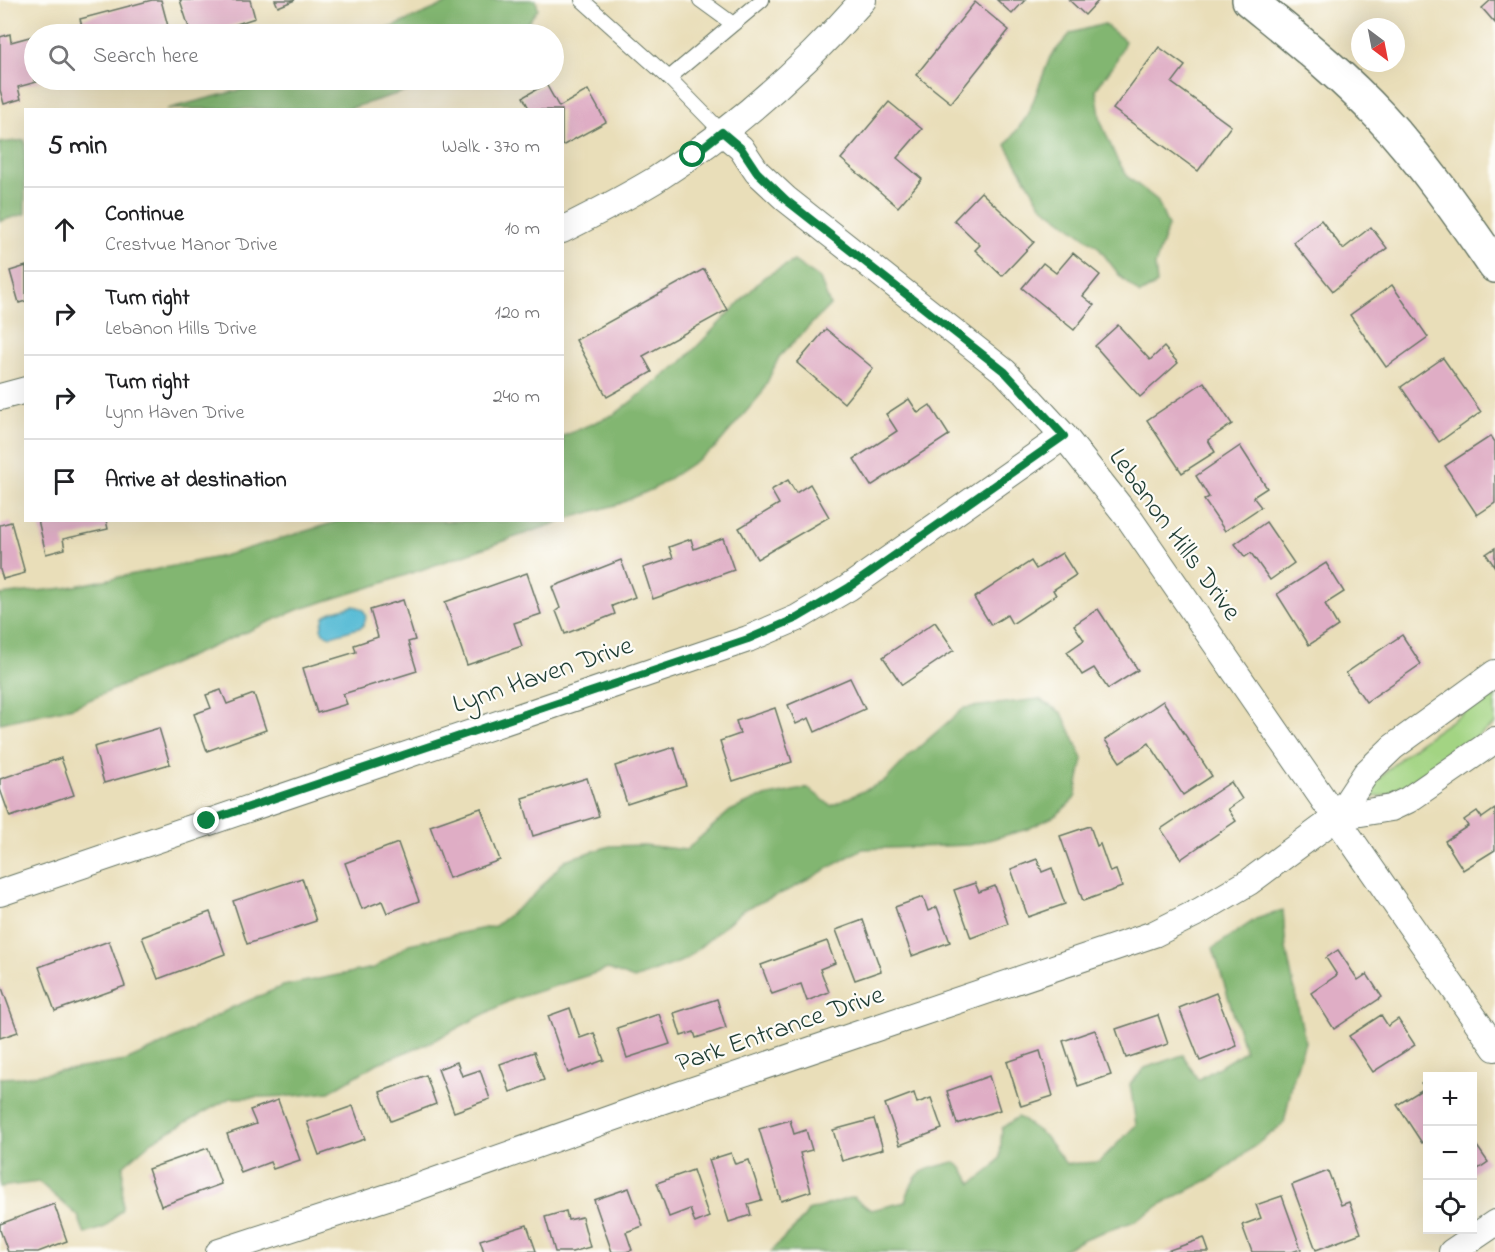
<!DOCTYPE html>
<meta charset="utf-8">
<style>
body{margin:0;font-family:"Indie Flower",sans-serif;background:#f6f6f6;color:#202124}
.controls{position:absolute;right:18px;bottom:18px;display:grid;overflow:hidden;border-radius:0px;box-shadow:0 6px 24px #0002}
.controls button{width:54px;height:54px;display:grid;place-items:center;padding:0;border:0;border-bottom:2px solid #e0e0e0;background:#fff;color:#202124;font:30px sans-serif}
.compass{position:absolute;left:1351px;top:18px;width:54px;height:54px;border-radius:50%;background:#fff;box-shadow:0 6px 24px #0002;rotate:148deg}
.stop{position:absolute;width:18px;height:18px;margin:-14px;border:4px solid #0b8043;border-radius:50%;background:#fff}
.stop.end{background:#0b8043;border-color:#fff;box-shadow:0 2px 6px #0008}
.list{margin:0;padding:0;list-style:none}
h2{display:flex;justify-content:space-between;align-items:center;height:78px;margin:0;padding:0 24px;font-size:26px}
h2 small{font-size:20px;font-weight:400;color:#757577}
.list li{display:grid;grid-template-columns:39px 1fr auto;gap:18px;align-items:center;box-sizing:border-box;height:84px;padding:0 24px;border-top:2px solid #e0e0e0}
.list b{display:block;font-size:22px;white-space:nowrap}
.list p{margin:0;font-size:20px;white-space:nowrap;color:#757577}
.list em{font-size:20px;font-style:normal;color:#757577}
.icon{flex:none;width:33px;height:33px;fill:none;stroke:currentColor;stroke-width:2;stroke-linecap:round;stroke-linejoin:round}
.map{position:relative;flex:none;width:1495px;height:1252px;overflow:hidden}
.search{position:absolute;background:#fff;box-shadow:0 6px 24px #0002;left:24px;top:24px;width:540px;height:66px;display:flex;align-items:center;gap:15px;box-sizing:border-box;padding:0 21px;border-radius:33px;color:#757577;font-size:22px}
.panel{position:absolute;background:#fff;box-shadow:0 6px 24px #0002;left:24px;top:108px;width:540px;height:414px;border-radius:0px}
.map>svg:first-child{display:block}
.green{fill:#a3d483;stroke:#61885c;stroke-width:1.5}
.forest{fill:#82b671;stroke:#507a52;stroke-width:1.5}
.water{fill:#57bbd5;stroke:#3b7c84;stroke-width:1.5}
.building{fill:#dfadc5}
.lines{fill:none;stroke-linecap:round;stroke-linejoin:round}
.service-casing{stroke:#667563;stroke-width:16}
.minor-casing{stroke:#667563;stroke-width:28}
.primary-casing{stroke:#667563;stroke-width:36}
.service{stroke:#fff;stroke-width:14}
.minor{stroke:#fff;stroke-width:26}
.primary{stroke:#fff;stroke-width:33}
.route{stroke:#0b8043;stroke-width:8}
.labels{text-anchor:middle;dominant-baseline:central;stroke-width:4.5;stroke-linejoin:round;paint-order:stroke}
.street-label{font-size:27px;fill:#1f3d34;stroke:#fdfcf7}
</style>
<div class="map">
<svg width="1495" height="1252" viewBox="0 0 1495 1252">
<rect width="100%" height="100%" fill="#fdfcf7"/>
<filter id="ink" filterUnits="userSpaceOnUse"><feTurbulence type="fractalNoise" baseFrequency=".0167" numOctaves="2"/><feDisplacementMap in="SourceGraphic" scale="12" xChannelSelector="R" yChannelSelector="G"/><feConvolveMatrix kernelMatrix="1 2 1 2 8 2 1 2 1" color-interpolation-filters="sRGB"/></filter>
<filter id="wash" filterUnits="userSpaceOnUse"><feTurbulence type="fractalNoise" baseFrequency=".008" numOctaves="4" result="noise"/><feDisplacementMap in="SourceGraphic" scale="24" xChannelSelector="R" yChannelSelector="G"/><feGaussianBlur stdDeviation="1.35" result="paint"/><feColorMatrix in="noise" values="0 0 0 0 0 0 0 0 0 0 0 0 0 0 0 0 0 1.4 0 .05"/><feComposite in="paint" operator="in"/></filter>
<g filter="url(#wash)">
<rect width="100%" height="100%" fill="#e9deb9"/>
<!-- green -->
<path class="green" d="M1495,692V724L1402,788L1387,795L1366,798C1390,755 1454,720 1495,692Z"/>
<!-- forest -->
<g class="forest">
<path d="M455,0H536L538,9L519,34H376Z"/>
<path d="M1104,24L1125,41L1115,63L1096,89L1101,122L1117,160L1128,177L1157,200L1168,226L1155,265L1157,284L1140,294L1120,276L1098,247L1041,205L1006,145L1028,115L1050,57L1071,33Z"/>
<path d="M273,80H442L348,109H167L263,84Z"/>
<path d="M25,140V214L0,221V143Z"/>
<path d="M794,261L820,279L830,305L779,357L762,393L715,448L655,488L619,504L562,520L563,436L615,414L681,363L764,277Z"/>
<path d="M339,521H562L377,585L297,610L73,707L0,723V595L65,588L223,556Z"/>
<path d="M1039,699L1062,713L1083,759L1075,798L1057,815L1028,829L970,845L862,849L793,888L743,910L685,960L634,979L608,969L511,1000L429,1043L378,1063L329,1092L293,1096L230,1098L152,1141L123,1166L122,1209L105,1227L85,1234L78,1216L39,1182L0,1187V1078L22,1077L126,1061L168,1042L231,1008L283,986L374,968L409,944L495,926L533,896L565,860L610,846L644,845L686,850L730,811L759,798L808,788L831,806L885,781L909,756L964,708Z"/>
<path d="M1283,910L1286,948L1305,1042L1293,1079L1284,1123L1216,1176L1165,1202L1135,1221L1086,1238L1059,1252H771C784,1235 797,1230 808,1211L853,1197L871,1210L905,1202C916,1168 920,1171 954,1162L962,1168L972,1184L991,1169L1000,1158L1002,1128L1018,1117L1045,1136L1066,1164L1099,1162L1136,1125L1130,1084L1145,1068L1183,1055L1198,1080L1245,1051L1213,948L1256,919Z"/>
</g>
<!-- water -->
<path class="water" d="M353,606C366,607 369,617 362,627L331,636L323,633L321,628L324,617L331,612Z"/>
<g id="blocks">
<!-- building -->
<g class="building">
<path d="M152,0H161L169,30L152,34H84L80,19Z"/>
<path d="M180,0H250L255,18L206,34H191Z"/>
<path d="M275,0H295L278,7Z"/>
<path d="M997,0H1025L1012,14Z"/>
<path d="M1069,0H1099L1085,15Z"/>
<path d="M1491,0H1495V23L1482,8Z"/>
<path d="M975,2L1009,30L951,103L916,75Z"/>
<path d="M10,34L11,42L33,36L34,80H44L18,87L21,99L4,104L0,90V37Z"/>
<path d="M1159,47L1185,66L1172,83L1231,126L1198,171L1113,109Z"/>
<path d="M546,84L559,107L588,90L606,122L562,146V110H530L523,97Z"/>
<path d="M889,102L922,129L897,158L922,179L898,207L841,159Z"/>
<path d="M981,192L1034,242L1002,276L975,250L980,245L954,220Z"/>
<path d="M1321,220L1343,249L1371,227L1387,248L1333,291L1293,242Z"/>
<path d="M1073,253L1100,275L1083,296L1094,305L1074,330L1022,288L1043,263L1056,273Z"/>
<path d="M26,266V301L19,303L10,271Z"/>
<path d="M704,269L727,310L643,356L652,372L607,397L576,340Z"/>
<path d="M1392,285L1428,337L1386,367L1350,315Z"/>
<path d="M1118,325L1150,360L1164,347L1178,363L1140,397L1095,346Z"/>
<path d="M826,329L873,368L844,403L797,363Z"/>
<path d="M1443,358L1481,412L1439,442L1401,387Z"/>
<path d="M1204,382L1232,424L1208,440L1215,452L1182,473L1147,420Z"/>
<path d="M909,399L918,413L930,405L949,435L871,486L854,459L897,431L886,414Z"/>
<path d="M1491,436L1495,442V503L1477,515L1445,466Z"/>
<path d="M1240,446L1267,488L1253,497L1261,507L1225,531L1204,500L1209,497L1196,476Z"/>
<path d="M788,480L796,493L810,484L829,517L757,559L739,528L779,504L771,490Z"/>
<path d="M38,520H106L108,529L63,539L65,549L46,554Z"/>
<path d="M11,522L25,573L3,579L0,570V525Z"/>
<path d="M1266,522L1294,563L1270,580L1251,553L1245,557L1235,544Z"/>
<path d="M723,538L734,570L653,599L643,568L673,558L669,547L691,539L694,549Z"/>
<path d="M1495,548V567L1486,554Z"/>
<path d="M1062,553L1076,575L1053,590L1056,595L1012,624L1007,615L991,625L974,598L1031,561L1036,569Z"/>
<path d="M621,560L635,597L612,606L615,614L565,634L556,611L560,608L552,587Z"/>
<path d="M1326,563L1344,592L1325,604L1338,626L1309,645L1277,594Z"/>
<path d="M527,573L541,614L514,623L522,646L467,665L445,602Z"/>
<path d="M403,600L415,640L408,642L417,671L343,694L347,704L317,713L303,668L356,652L354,645L378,637L370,610Z"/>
<path d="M1098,609L1138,670L1108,689L1094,668L1082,675L1067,652L1084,640L1074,625Z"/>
<path d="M935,622L954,650L902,685L883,657Z"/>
<path d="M1402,635L1421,664L1366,702L1346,673Z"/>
<path d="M850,678L865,709L815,732L809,718L796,724L788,705Z"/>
<path d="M221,690L227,704L254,694L266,730L207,751L194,714L211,708L206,695Z"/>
<path d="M1163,701L1212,776L1183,795L1149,743L1120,762L1105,740Z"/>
<path d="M775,708L792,762L733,781L720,741L740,734L736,721Z"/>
<path d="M159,728L170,764L104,783L94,747Z"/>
<path d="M674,747L686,785L627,804L615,766Z"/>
<path d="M61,758L74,795L10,817L0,789V779Z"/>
<path d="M587,778L599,816L533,836L522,798Z"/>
<path d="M1231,782L1242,799L1228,809L1236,821L1181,859L1161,829Z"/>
<path d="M481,808L500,860L449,878L430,826Z"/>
<path d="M1495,809V850L1463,870L1445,841L1468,826L1464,820L1477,811L1482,818Z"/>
<path d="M1090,826L1097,846L1100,844L1110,872L1116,870L1122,887L1083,901L1060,836Z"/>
<path d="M398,843L419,901L387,913L382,901L362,909L345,863Z"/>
<path d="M1037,859L1042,872L1052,868L1065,904L1028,917L1011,869Z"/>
<path d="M302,878L316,921L247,944L233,901Z"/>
<path d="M975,883L979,892L995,886L1008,924L971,938L954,890Z"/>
<path d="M923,897L928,911L937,907L950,942L912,956L895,907Z"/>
<path d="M210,912L225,954L158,979L142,937Z"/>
<path d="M863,920L881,971L855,980L836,930Z"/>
<path d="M109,941L125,986L55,1011L39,967Z"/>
<path d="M827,941L835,963L820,969L829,992L807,1001L801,984L772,994L761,965Z"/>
<path d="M1338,950L1358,980L1367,974L1382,997L1334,1029L1311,993L1337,975L1326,958Z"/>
<path d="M0,988H2L18,1032L0,1038Z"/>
<path d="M1216,993L1237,1046L1200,1061L1179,1008Z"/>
<path d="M717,999L726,1028L696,1038L694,1032L681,1036L674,1013Z"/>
<path d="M570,1008L580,1038L594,1033L604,1060L568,1073L548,1016Z"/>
<path d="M659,1014L670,1044L627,1058L617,1028Z"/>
<path d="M1158,1015L1168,1044L1126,1058L1116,1029Z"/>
<path d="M1381,1015L1388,1026L1398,1019L1415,1045L1373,1072L1349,1036Z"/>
<path d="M1095,1030L1111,1075L1078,1086L1063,1041Z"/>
<path d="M1040,1051L1053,1096L1021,1106L1007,1062Z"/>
<path d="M534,1052L544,1080L510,1092L500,1064Z"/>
<path d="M457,1062L462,1076L480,1070L490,1099L454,1112L438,1069Z"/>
<path d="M426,1075L436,1104L391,1121L380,1092Z"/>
<path d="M989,1076L1000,1110L957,1124L947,1091Z"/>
<path d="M1428,1079V1140L1422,1143L1397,1105L1425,1088L1421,1083Z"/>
<path d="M914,1093L917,1103L931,1098L942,1129L900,1145L885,1104Z"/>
<path d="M278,1100L300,1160L273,1169L270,1162L241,1173L227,1134L256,1124L250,1110Z"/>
<path d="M353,1106L365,1139L319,1155L307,1122Z"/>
<path d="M874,1119L883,1149L842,1161L833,1130Z"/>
<path d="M790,1120L794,1134L806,1130L812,1150L800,1153L811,1191L781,1201L759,1129Z"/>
<path d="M1472,1139L1488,1162L1472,1173Z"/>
<path d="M208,1148L221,1184L161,1206L148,1169Z"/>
<path d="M731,1153L735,1164L749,1160L762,1200L748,1204L751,1215L729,1222L709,1160Z"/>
<path d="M693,1170L709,1217L695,1223L690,1209L669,1217L657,1183Z"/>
<path d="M1328,1171L1341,1205L1349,1202L1361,1233L1316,1250L1292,1185Z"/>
<path d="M629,1188L643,1226L626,1232L632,1250L626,1252H612L594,1200Z"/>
<path d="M1282,1196L1301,1249L1292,1252H1252L1242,1225L1261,1218L1256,1205Z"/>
<path d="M54,1204L67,1241L38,1252H8L0,1230V1224Z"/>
<path d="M566,1211L568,1220L582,1217L590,1247L572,1252H555L545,1217Z"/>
<path d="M527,1225L536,1251L484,1252L480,1240Z"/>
<path d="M1204,1238L1209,1252H1164Z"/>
</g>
</g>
</g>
<g filter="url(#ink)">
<use href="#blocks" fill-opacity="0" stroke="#667563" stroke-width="1.5"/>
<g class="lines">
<!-- service casing -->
<g class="service-casing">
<g id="service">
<path d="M582,0L669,78"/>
<path d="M700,0L733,24"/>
<path d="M722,132L669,78L762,0"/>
</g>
</g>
<!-- minor casing -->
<g class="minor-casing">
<g id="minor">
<path d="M722,132L741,148L757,172L786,199L1005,372L1064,436L1131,521L1495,1048"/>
<path d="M562,230C594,214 625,198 655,180C732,131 803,68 863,0"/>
<path d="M0,397L26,390"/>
<path d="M1337,817L1391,808L1408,800L1495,740"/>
<path d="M0,893L748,639L797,618L848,588L1064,436"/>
<path d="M219,1252L412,1189L649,1105L1154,934L1200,911L1249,882L1337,817L1366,773L1393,747L1495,673"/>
<path d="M1452,1252L1495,1223"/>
</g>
</g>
<!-- primary casing -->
<g class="primary-casing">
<path id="primary" d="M1249,0C1294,37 1340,73 1380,116C1423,162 1459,214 1495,266"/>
</g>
<!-- service -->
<use href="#service" class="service"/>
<!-- minor -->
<use href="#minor" class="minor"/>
<!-- primary -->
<use href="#primary" class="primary"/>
</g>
</g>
<g class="lines" filter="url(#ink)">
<!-- route -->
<path class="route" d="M207,821L748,639L797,618L848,588L1064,436L1005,372L786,200L757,172L741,148L722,132L693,155"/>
</g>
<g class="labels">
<!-- street labels -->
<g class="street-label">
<text transform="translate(1174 535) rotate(54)">Lebanon Hills Drive</text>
<text transform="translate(543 676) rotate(-19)">Lynn Haven Drive</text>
<text transform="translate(780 1030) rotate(-19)">Park Entrance Drive</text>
</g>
</g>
</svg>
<div class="controls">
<button>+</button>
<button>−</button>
<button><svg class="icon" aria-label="locate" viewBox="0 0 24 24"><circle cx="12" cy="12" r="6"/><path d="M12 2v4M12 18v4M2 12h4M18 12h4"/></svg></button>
</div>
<svg class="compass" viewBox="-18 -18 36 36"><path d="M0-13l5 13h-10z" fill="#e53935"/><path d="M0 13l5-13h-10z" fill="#757577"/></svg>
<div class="stop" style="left:693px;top:155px"></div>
<div class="stop end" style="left:207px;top:821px"></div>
<div class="search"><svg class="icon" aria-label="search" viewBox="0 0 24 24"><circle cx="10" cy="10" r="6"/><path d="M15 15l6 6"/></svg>Search here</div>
<section class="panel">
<h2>5 min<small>Walk · 370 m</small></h2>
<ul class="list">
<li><svg class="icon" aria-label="ahead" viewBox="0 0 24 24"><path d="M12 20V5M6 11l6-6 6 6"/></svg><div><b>Continue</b><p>Crestvue Manor Drive</p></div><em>10 m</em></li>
<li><svg class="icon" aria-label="right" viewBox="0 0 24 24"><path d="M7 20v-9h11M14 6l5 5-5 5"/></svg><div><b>Turn right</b><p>Lebanon Hills Drive</p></div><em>120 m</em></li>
<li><svg class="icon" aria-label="right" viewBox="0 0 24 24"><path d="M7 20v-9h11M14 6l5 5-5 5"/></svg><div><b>Turn right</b><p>Lynn Haven Drive</p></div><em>240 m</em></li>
<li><svg class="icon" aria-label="arrive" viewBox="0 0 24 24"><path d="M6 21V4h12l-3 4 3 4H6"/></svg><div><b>Arrive at destination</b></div></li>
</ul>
</section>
</div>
